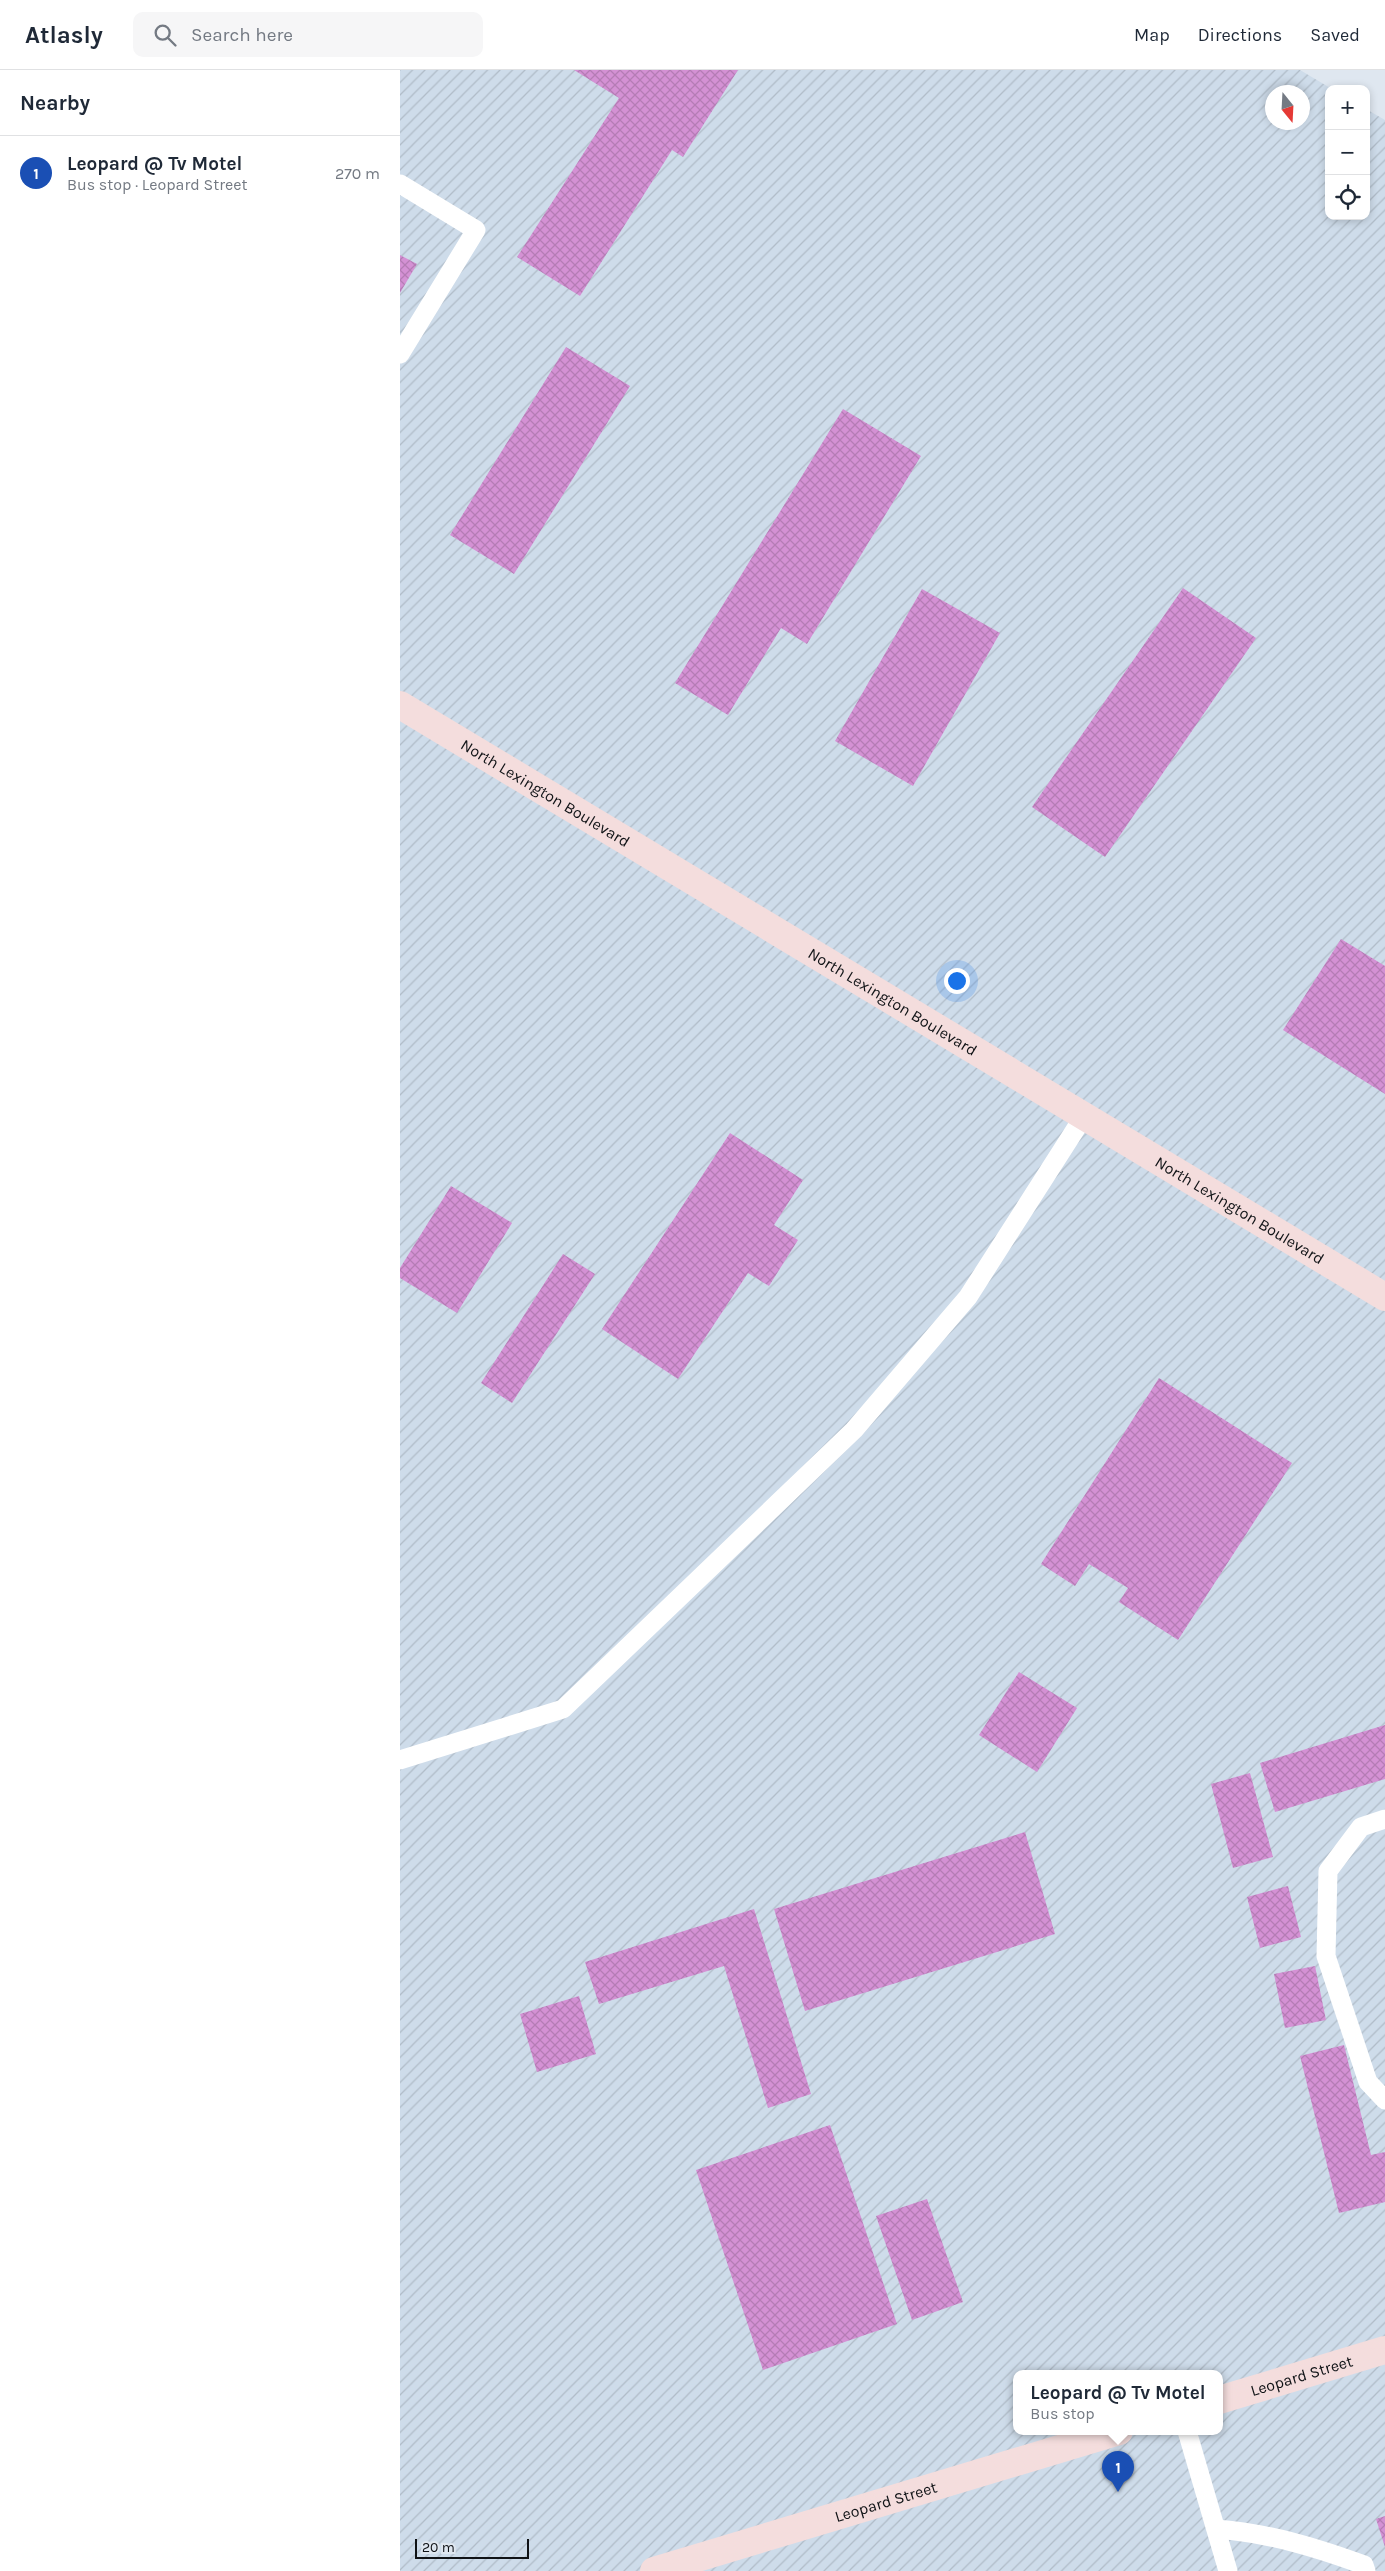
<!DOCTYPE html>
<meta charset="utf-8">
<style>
body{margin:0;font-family:Karla,sans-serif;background:#f6f6f7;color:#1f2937}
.controls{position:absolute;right:15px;top:15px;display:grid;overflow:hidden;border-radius:10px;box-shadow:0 2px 8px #0003}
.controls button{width:45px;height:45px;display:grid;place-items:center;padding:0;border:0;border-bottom:1px solid #e0e1e3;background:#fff;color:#1f2937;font:25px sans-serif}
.compass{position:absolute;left:865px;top:15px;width:45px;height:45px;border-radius:50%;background:#fff;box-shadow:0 2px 8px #0003;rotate:162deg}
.scale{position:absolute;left:15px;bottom:12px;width:114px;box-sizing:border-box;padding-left:5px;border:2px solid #101316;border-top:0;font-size:14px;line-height:18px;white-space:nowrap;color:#101316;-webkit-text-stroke:4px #dfe7f0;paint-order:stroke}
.you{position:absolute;left:556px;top:910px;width:18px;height:18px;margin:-12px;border:4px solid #fff;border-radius:50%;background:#1a73e8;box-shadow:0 0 0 8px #1a73e833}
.badge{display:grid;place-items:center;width:32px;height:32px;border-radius:50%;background:#a4093f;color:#fff;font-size:16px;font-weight:700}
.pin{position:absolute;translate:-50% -41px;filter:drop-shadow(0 1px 2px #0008)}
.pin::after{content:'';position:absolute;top:26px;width:18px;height:15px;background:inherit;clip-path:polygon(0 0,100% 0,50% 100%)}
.popup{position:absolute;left:613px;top:2300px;width:210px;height:65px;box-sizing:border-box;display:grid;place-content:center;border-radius:10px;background:#fff;filter:drop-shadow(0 1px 4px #0005);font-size:16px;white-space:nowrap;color:#747a83}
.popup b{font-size:19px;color:#1f2937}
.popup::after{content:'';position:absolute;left:50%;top:100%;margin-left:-10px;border:10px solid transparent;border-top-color:#fff}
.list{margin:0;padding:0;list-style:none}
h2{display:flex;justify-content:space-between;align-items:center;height:65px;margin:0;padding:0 20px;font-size:21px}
h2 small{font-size:16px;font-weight:400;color:#747a83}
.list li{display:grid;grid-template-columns:32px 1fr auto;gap:15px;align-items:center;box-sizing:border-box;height:75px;padding:0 20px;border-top:1px solid #e0e1e3}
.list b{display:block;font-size:19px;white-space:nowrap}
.list p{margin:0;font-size:16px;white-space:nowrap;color:#747a83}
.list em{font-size:16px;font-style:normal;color:#747a83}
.icon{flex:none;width:28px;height:28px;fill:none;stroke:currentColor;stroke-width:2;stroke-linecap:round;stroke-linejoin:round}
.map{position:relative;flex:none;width:985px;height:2501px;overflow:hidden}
header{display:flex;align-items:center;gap:30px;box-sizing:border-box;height:70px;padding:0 25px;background:#fff;border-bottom:1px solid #e0e1e3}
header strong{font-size:24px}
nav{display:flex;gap:28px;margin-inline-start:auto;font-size:18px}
.search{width:350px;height:45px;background:#f6f6f7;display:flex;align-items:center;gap:12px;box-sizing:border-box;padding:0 18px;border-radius:10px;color:#747a83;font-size:19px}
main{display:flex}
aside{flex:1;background:#fff}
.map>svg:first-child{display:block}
.industrial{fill:url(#industrial-furrows);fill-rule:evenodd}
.building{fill:url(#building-cross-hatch)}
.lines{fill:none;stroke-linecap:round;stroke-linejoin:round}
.lane{stroke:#fff;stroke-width:19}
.secondary{stroke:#f4dddd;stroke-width:28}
.labels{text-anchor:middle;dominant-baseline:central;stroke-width:5;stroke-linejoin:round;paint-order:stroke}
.street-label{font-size:16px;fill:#101316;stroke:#dfe7f0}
</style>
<header>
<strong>Atlasly</strong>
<div class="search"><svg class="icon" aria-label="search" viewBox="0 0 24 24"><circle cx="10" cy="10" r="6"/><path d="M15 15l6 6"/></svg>Search here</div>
<nav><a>Map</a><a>Directions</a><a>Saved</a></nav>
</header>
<main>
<aside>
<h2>Nearby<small></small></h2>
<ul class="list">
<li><span class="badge" style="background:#1a4fb4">1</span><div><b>Leopard @ Tv Motel</b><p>Bus stop · Leopard Street</p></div><em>270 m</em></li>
</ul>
</aside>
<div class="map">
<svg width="985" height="2501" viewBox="0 0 985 2501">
<defs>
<pattern id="industrial-furrows" width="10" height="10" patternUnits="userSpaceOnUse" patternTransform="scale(1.25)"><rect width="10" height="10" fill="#cedcea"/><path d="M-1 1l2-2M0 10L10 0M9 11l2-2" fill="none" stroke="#b0bcc8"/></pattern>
<pattern id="building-cross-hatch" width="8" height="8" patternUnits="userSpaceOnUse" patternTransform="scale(1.25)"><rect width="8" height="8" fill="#d491d4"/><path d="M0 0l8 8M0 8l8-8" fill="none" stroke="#b57cb5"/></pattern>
</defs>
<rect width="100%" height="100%" fill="#dfe7f0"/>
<!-- industrial -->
<path class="industrial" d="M0,0H900L932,19H929V146H966V39L985,50V2501H0ZM872,22H902V52H872ZM617,2303H819V2361H617Z"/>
<!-- building -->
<g class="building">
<path d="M174,0H338L283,87L272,80L180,226L117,187L219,28Z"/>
<path d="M0,185L17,194L0,223Z"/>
<path d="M166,277L230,316L114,504L50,465Z"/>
<path d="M443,339L521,386L407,574L381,558L328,645L275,613Z"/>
<path d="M783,518L856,568L705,787L632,737Z"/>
<path d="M522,519L600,563L513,716L435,671Z"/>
<path d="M941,869L985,896V1024L883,960Z"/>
<path d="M330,1063L403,1110L374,1155L398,1170L369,1216L348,1203L278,1309L202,1259Z"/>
<path d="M51,1116L112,1153L57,1243L0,1208V1198Z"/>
<path d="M163,1184L195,1204L112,1333L81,1313Z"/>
<path d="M759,1308L892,1393L778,1570L719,1532L728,1518L689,1494L675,1516L641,1494Z"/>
<path d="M619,1602L677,1638L637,1702L579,1665Z"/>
<path d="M985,1655V1709L875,1742L860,1693Z"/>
<path d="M850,1703L873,1787L833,1798L811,1714Z"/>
<path d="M625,1762L655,1864L405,1941L374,1839Z"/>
<path d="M888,1816L901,1867L860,1878L847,1827Z"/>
<path d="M354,1839L411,2024L368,2038L324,1896L199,1934L185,1892Z"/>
<path d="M915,1896L926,1950L885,1958L874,1904Z"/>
<path d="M179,1926L196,1984L137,2002L120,1944Z"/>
<path d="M944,1975L971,2085L985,2082V2132L939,2143L900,1986Z"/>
<path d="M430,2055L497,2254L363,2300L296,2100Z"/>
<path d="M527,2129L563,2232L512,2250L476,2146Z"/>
<path d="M985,2446V2477L976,2449Z"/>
</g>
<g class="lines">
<!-- lane -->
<g class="lane">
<path d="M0,114L76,160L0,284"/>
<path d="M0,1690L163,1639L454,1360L568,1227L684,1046"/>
<path d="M985,1749L961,1757L928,1801L926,1886L968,2012L985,2030"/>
<path d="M787,2361L828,2501"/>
<path d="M816,2459C868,2463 915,2477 964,2495L966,2501"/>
</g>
<!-- secondary -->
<g class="secondary">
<path id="s1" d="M0,635L985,1227"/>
<path id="s2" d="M819,2330L985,2280"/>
<path id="s3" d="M254,2501L719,2361"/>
</g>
</g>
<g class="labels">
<!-- street labels -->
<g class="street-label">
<text stroke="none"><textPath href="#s1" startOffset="170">North Lexington Boulevard</textPath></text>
<text stroke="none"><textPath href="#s1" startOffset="575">North Lexington Boulevard</textPath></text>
<text stroke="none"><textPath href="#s1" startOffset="980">North Lexington Boulevard</textPath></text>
<text stroke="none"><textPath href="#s2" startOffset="86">Leopard Street</textPath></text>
<text stroke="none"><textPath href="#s3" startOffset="242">Leopard Street</textPath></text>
</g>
</g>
</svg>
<div class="controls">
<button>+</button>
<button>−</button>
<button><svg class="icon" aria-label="locate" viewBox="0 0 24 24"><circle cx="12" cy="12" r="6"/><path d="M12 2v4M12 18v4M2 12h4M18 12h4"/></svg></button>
</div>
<svg class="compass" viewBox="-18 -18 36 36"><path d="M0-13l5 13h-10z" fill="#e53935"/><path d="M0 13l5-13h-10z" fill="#747a83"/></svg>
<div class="scale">20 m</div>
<div class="you"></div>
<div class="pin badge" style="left:718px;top:2422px;background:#1a4fb4">1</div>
<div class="popup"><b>Leopard @ Tv Motel</b>Bus stop</div>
</div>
</main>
